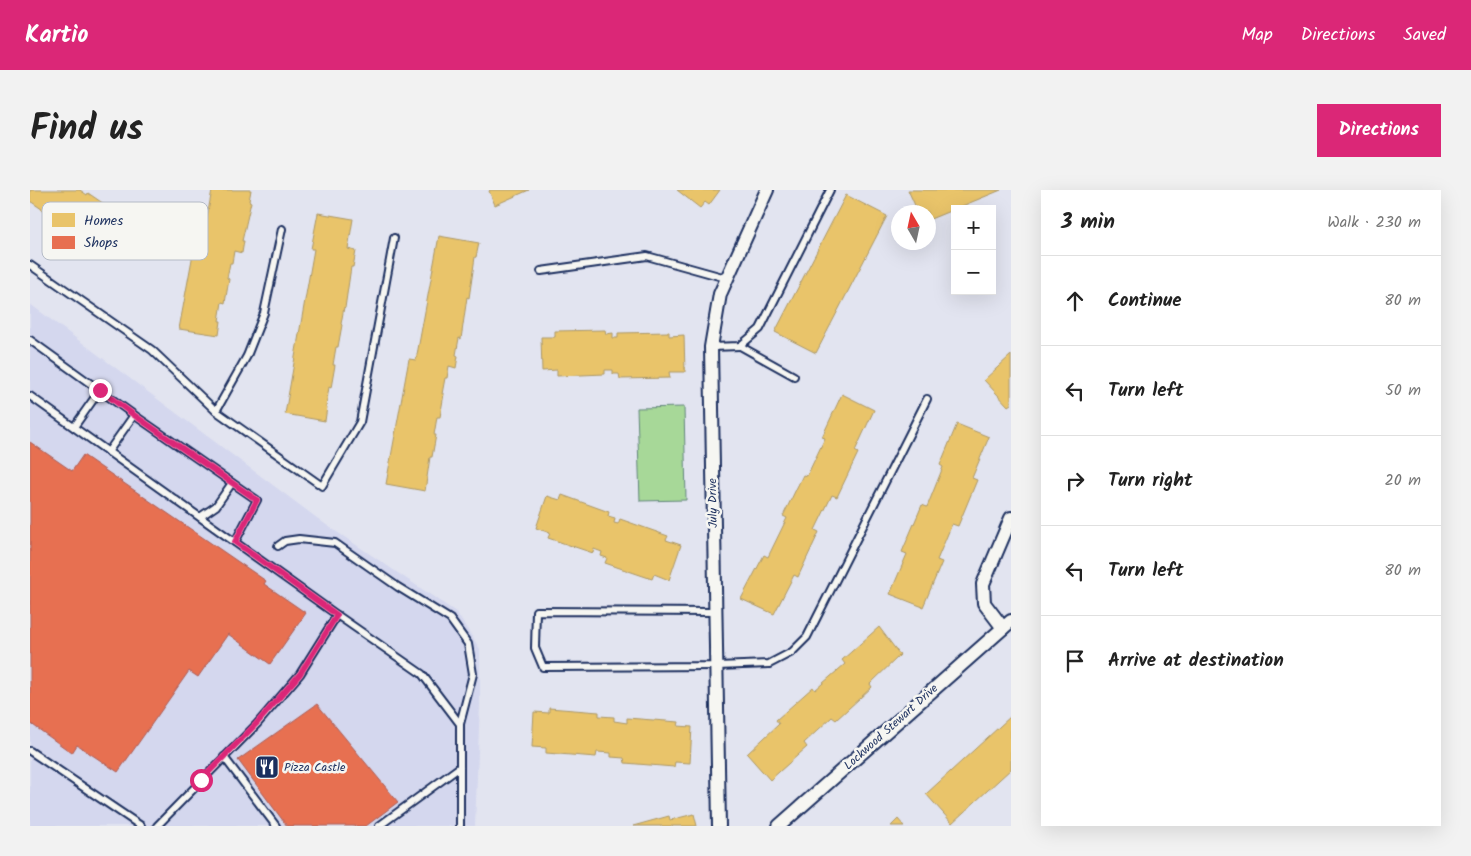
<!DOCTYPE html>
<meta charset="utf-8">
<style>
body{margin:0;font-family:Kalam,sans-serif;background:#f2f2f2;color:#222}
.controls{position:absolute;right:15px;top:15px;display:grid;overflow:hidden;border-radius:0px;box-shadow:0 5px 20px #0002}
.controls button{width:45px;height:45px;display:grid;place-items:center;padding:0;border:0;border-bottom:1px solid #e0e0e0;background:#fff;color:#222;font:25px sans-serif}
.compass{position:absolute;left:861px;top:15px;width:45px;height:45px;border-radius:50%;background:#fff;box-shadow:0 5px 20px #0002;rotate:351deg}
.stop{position:absolute;width:15px;height:15px;margin:-11px;border:4px solid #db2777;border-radius:50%;background:#fff}
.stop.end{background:#db2777;border-color:#fff;box-shadow:0 1px 5px #0008}
.list{margin:0;padding:0;list-style:none}
h2{display:flex;justify-content:space-between;align-items:center;height:65px;margin:0;padding:0 20px;font-size:21px}
h2 small{font-size:16px;font-weight:400;color:#767676}
.list li{display:grid;grid-template-columns:32px 1fr auto;gap:15px;align-items:center;box-sizing:border-box;height:90px;padding:0 20px;border-top:1px solid #e0e0e0}
.list b{display:block;font-size:19px;white-space:nowrap}
.list em{font-size:16px;font-style:normal;color:#767676}
.icon{flex:none;width:28px;height:28px;fill:none;stroke:currentColor;stroke-width:2;stroke-linecap:round;stroke-linejoin:round}
.map{position:relative;flex:none;width:981px;height:636px;overflow:hidden;border-radius:0px}
header{display:flex;align-items:center;gap:30px;box-sizing:border-box;height:70px;padding:0 25px;background:#db2777;color:#fff}
header strong{font-size:24px}
nav{display:flex;gap:28px;margin-inline-start:auto;font-size:18px}
.intro{display:flex;align-items:center;justify-content:space-between;box-sizing:border-box;height:120px;padding:0 30px}
h1{margin:0;font-size:35px}
.button{padding:12px 22px;border-radius:0px;background:#db2777;color:#fff;font-size:18px;font-weight:700}
main{display:flex;gap:30px;padding:0 30px}
aside{flex:1;background:#fff;border-radius:0px;box-shadow:0 5px 20px #0002}
.map>svg:first-child{display:block}
.built{fill:#d4d7ee}
.green{fill:#a7d898;stroke:#61847b}
.homes{fill:#e9c46a;stroke:#ab9766}
.shops{fill:#e76f51;stroke:#aa5c55}
.lines{fill:none;stroke-linecap:round;stroke-linejoin:round}
.lane-casing{stroke:#1b2f5e;stroke-width:10}
.street-casing{stroke:#1b2f5e;stroke-width:16}
.lane{stroke:#f6f6f2;stroke-width:6}
.street{stroke:#f6f6f2;stroke-width:12}
.route{stroke:#db2777;stroke-width:6}
.labels{text-anchor:middle;dominant-baseline:central;stroke-width:5;stroke-linejoin:round;paint-order:stroke}
.street-label{font-size:12px;fill:#1b2f5e;stroke:#f6f6f2}
.poi-label{font-size:12px;fill:#1b2f5e;stroke:#f6f6f2;text-anchor:start}
.key{fill:#f6f6f2;stroke:#b4bac6;stroke-width:1}
.key-label{font-size:14px;fill:#1b2f5e}
</style>
<header>
<strong>Kartio</strong>
<nav><a>Map</a><a>Directions</a><a>Saved</a></nav>
</header>
<div class="intro"><h1>Find us</h1><a class="button">Directions</a></div>
<main>
<div class="map">
<svg width="981" height="636" viewBox="0 0 981 636">
<rect width="100%" height="100%" fill="#e2e4f0"/>
<filter id="ink" filterUnits="userSpaceOnUse"><feTurbulence type="fractalNoise" baseFrequency=".02" numOctaves="2"/><feDisplacementMap in="SourceGraphic" scale="10" xChannelSelector="R" yChannelSelector="G"/><feConvolveMatrix kernelMatrix="1 2 1 2 8 2 1 2 1" color-interpolation-filters="sRGB"/></filter>
<g filter="url(#ink)">
<!-- built -->
<path class="built" d="M0,114L295,334L426,422L450,459V514L445,636H0Z"/>
<!-- green -->
<path class="green" d="M654,217L656,310L610,311L607,218Z"/>
<!-- homes -->
<g class="homes">
<path d="M0,0H50L57,5L58,3L77,16L76,18L91,29L92,27L105,36L82,67L0,11Z"/>
<path d="M182,0H221L219,11L221,12L212,51H214L212,63L204,61L202,73H200L197,88L199,89L195,113L192,112L189,131H191L189,145L149,139L165,53L172,54Z"/>
<path d="M460,0H499L465,15L459,1Z"/>
<path d="M647,0H690L679,15L675,12L670,18Z"/>
<path d="M878,0H971L898,30V22H888Z"/>
<path d="M816,5L857,26L786,163L745,142Z"/>
<path d="M288,23L323,29L318,59L326,61L323,77H321L315,118L314,117L311,134L312,135L308,157H306L303,175H305L301,198L299,197L296,217H297L295,231L255,224L284,59H281Z"/>
<path d="M409,46L449,53L446,67H445L439,108L437,107L431,149L429,148L426,165L428,166L426,178L419,176L417,188H415L412,204H414L410,227H407L404,245H406L402,267H400L395,301L356,294L379,169L386,170Z"/>
<path d="M575,140L576,144L583,143V148H588V143L639,142V146L654,145L655,182H639L640,188L590,189L589,184H583V180H575V184L527,186V180L512,181L511,147H525V141Z"/>
<path d="M981,165V214L978,216L954,190Z"/>
<path d="M812,204L844,220L825,261L828,263L807,307L802,305L785,340L789,342L768,387L764,385L744,424L711,409L734,365L738,367L757,328L753,326L773,285L777,286L795,248L792,247Z"/>
<path d="M927,234L959,247L942,288L947,290L928,336L922,334L907,370L912,372L893,417L860,404L877,364L872,362L892,315L897,317L913,277L910,275Z"/>
<path d="M532,305L579,322L578,326L585,328L584,333L588,334L590,329L638,346L636,350L651,355L639,390L624,384L622,389L575,373L577,368L571,366L572,362L564,359L563,363L518,348L520,343L506,338L517,306L530,310Z"/>
<path d="M849,437L870,465L840,494L842,497L806,530L802,527L774,553L777,557L740,590L717,564L749,534L746,530L783,497L785,500L815,474L812,470Z"/>
<path d="M519,518L569,522V526L584,527V531L597,533V528L649,532L648,536L662,537L660,573L645,572L644,577L595,573L594,568L581,567V563L567,562L566,567L516,563V558L502,557L504,522L519,523Z"/>
<path d="M981,526V579L922,633L896,604Z"/>
<path d="M664,624L667,636H603L639,626L640,630Z"/>
<path d="M868,629L874,636H861Z"/>
</g>
<!-- shops -->
<g class="shops">
<path d="M0,252L42,281L53,265L236,391L234,394L276,423L240,474L198,444L168,487L159,481L88,582L47,555L42,563L0,533Z"/>
<path d="M287,514L368,612L336,636H257L208,570Z"/>
</g>
<g class="lines">
<!-- lane casing -->
<g class="lane-casing">
<g id="lane">
<path d="M0,75L122,160L186,221L217,166L234,123L252,39"/>
<path d="M511,81L617,66L696,88"/>
<path d="M0,150L104,225L227,310L205,352"/>
<path d="M710,156L764,186"/>
<path d="M681,157L710,156L730,139L800,0"/>
<path d="M0,206L307,425L392,484L430,534V636"/>
<path d="M186,221L292,296L330,232L364,48"/>
<path d="M44,237L70,200"/>
<path d="M78,262L104,225"/>
<path d="M170,327L186,316L202,293"/>
<path d="M248,356L255,351L269,349L305,353L368,397L420,429L438,454L443,484L430,534"/>
<path d="M685,422L506,421L505,458L513,477L687,476L739,474L762,462L777,447L897,209"/>
<path d="M0,561L111,636"/>
<path d="M194,567L246,636"/>
<path d="M127,636L227,534L270,484L307,425"/>
<path d="M349,636L430,577"/>
</g>
</g>
<!-- street casing -->
<g class="street-casing">
<g id="street">
<path d="M973,438L954,413L953,394L981,328"/>
<path d="M689,636L681,157L690,104L737,0"/>
<path d="M749,636L981,431"/>
</g>
</g>
<!-- lane -->
<use href="#lane" class="lane"/>
<!-- street -->
<use href="#street" class="street"/>
</g>
</g>
<g class="lines" filter="url(#ink)">
<!-- route -->
<path class="route" d="M70,200L104,225L227,310L205,352L307,425L270,484L226,534L171,590"/>
</g>
<!-- icons -->
<defs>
<g id="restaurant-square" transform="scale(1.25)"><rect x="-9" y="-9" width="18" height="18" rx="4" fill="#1b2f5e" stroke="#f6f6f2"/><path d="M-5-6h1v4h1v-4h1v4h1v-4h1v5L-1.5 .5V6h-2V.5L-5-1ZM5-6V6H3V1.5H1.5Q1.5-4 5-6Z" fill="#fff"/></g>
</defs>
<g fill-rule="evenodd">
<use href="#restaurant-square" x="237" y="577"/>
</g>
<g class="labels">
<!-- street labels -->
<g class="street-label">
<text transform="translate(683 313) rotate(-91)">July Drive</text>
<text transform="translate(861 537) rotate(-42)">Lockwood Stewart Drive</text>
</g>
<!-- poi labels -->
<g class="poi-label">
<text x="254" y="577">Pizza Castle</text>
</g>
</g>
<!-- legend -->
<rect x="12" y="12" width="166" height="58" rx="8" class="key"/>
<rect x="22" y="23" width="23" height="14" fill="#e9c46a"/>
<rect x="22" y="46" width="23" height="13" fill="#e76f51"/>
<g class="key-label">
<text x="54" y="35">Homes</text>
<text x="54" y="57">Shops</text>
</g>
</svg>
<div class="controls">
<button>+</button>
<button>−</button>
</div>
<svg class="compass" viewBox="-18 -18 36 36"><path d="M0-13l5 13h-10z" fill="#e53935"/><path d="M0 13l5-13h-10z" fill="#767676"/></svg>
<div class="stop" style="left:171px;top:590px"></div>
<div class="stop end" style="left:70px;top:200px"></div>
</div>
<aside>
<h2>3 min<small>Walk · 230 m</small></h2>
<ul class="list">
<li><svg class="icon" aria-label="ahead" viewBox="0 0 24 24"><path d="M12 20V5M6 11l6-6 6 6"/></svg><div><b>Continue</b></div><em>80 m</em></li>
<li><svg class="icon" aria-label="left" viewBox="0 0 24 24"><path d="M17 20v-9H6M10 6l-5 5 5 5"/></svg><div><b>Turn left</b></div><em>50 m</em></li>
<li><svg class="icon" aria-label="right" viewBox="0 0 24 24"><path d="M7 20v-9h11M14 6l5 5-5 5"/></svg><div><b>Turn right</b></div><em>20 m</em></li>
<li><svg class="icon" aria-label="left" viewBox="0 0 24 24"><path d="M17 20v-9H6M10 6l-5 5 5 5"/></svg><div><b>Turn left</b></div><em>80 m</em></li>
<li><svg class="icon" aria-label="arrive" viewBox="0 0 24 24"><path d="M6 21V4h12l-3 4 3 4H6"/></svg><div><b>Arrive at destination</b></div></li>
</ul>
</aside>
</main>
